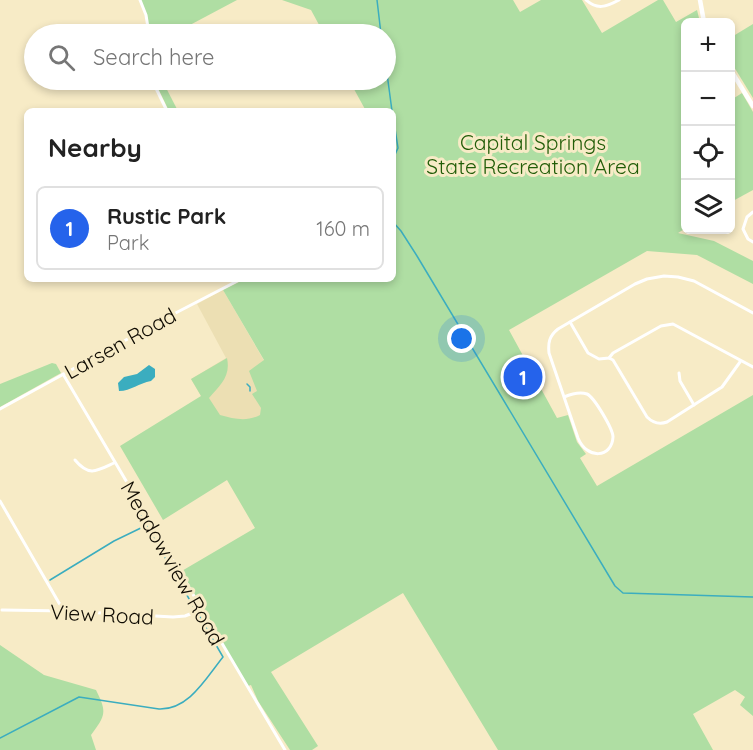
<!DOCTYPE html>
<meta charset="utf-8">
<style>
body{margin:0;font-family:Quicksand,sans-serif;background:#f6f6f6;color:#222}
.controls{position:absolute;right:18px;top:18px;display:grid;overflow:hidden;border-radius:9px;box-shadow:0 3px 9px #0003}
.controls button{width:54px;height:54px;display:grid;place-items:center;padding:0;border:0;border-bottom:2px solid #e0e0e0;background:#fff;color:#222;font:30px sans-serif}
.you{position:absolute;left:462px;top:339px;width:21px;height:21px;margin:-15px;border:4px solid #fff;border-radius:50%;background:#1a73e8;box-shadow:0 0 0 9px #1a73e833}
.badge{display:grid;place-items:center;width:39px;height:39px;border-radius:50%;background:#2563eb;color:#fff;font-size:20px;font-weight:700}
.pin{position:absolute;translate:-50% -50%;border:3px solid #fff;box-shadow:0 2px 6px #0006}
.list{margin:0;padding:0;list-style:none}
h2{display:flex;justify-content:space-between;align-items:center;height:78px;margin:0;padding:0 24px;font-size:26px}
h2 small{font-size:20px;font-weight:400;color:#767676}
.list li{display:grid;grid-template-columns:39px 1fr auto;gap:18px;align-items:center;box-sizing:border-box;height:84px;margin:0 12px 12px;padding:0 12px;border:2px solid #e0e0e0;border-radius:9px}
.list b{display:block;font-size:22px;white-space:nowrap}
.list p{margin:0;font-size:20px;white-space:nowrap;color:#767676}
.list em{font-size:20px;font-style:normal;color:#767676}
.icon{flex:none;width:33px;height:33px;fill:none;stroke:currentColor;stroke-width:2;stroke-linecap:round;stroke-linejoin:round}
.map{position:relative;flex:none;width:753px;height:750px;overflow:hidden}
.search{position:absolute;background:#fff;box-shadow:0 3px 9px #0003;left:24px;top:24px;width:372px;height:66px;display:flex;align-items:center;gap:15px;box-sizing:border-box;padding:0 21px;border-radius:33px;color:#767676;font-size:22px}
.panel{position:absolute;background:#fff;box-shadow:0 3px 9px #0003;left:24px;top:108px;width:372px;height:174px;border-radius:9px}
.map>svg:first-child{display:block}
.built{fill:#ecdfb3}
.green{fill:#afdea3}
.water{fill:#3badbf}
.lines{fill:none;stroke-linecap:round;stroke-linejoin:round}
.stream{stroke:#3badbf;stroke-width:1.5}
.street{stroke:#fff;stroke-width:3}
.secondary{stroke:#fff;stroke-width:4.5}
.labels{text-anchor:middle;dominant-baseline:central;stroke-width:6;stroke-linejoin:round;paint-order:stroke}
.park-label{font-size:21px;fill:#215d08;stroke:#f7ebc6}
.street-label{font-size:21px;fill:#0f0b02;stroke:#f7ebc6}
</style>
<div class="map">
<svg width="753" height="750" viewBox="0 0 753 750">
<rect width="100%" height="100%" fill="#f7ebc6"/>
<!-- built -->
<path class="built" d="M223,290L306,433L244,469L191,379L226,358L197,304Z"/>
<!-- green -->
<g class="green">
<path d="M140,0H237L173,34H149V27Z"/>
<path d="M282,0H513L520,12L541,0H582L602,33L658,0H663L676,22L697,10L700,22H686V228L678,233L714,241L753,261V284L697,255L647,251L509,330L557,418L568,415L577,442L586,454L580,458L597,486L753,395V716L740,705L745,697L735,690L693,714L713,750H498L403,593L271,672L318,746L312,750H290L258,701L251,685L248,686L180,572L255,528L227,480L163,520L120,446L201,396L191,379L227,358C231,377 220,385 209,398L220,415C234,419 247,422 260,415L261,408L252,394L257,391L249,371L264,360L223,290L245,279H393V111H366L349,80H386V34H324L311,10Z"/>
<path d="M753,24V98L731,62L730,38Z"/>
<path d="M154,80H162L178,111H169Z"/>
<path d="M742,93L753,112V190L731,202V100Z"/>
<path d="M52,363L56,364L61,373L0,407V384Z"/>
<path d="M0,645L44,675L96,690C107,712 106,715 91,735L96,750H0Z"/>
</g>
<!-- water -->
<path class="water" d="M149,365L155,369V377L151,381C139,383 131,391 119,391L118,383L124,377L137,374Z"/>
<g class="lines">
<!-- stream -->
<g class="stream">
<path d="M377,0L381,34"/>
<path d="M386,66L392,111"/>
<path d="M393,116L398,148L393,159"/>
<path d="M393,222L401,231L417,256L615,586L623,593L753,597"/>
<path d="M247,384L250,387V391"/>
<path d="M128,494L195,609"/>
<path d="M50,580L114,541L145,526"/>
<path d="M0,738L79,697L159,709C189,710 206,678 223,657L198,614"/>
</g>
<!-- street -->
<g class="street">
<path d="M140,0L146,15L149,34"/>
<path d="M586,0C597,10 606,7 619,0"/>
<path d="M152,80L167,111"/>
<path d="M753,212L747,217L743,229L748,239L753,242"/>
<path d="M570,322L588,353L599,359L609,358L613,353L661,326L673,324L753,367"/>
<path d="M609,358L613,360L647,417C653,423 659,425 667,422L722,387L740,362"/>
<path d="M679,373L680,381L694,405"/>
<path d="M63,374L285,750"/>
<path d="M564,397C571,394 579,391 587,394C594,397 613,429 613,437C612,458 587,460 578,438L549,353C548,343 549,336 558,329L635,284L647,279L664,276L678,277L694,281L753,313"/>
<path d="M0,409L166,318L241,279"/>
<path d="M75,460C89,477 97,471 114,463"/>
<path d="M0,501L59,603L65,610"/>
<path d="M2,610L66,611L173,617L185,616L200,610"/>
</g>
<!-- secondary -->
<g class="secondary">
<path d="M700,0L704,22"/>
<path d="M730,69L753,106"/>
</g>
</g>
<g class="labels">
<!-- park labels -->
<g class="park-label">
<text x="533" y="142">Capital Springs<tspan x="533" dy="24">State Recreation Area</tspan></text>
</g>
<!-- street labels -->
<g class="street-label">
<text transform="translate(120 343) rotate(-29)">Larsen Road</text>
<text transform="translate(173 563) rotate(60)">Meadowview Road</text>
<text transform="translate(102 614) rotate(3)">View Road</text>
</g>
</g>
</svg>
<div class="controls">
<button>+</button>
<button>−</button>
<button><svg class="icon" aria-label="locate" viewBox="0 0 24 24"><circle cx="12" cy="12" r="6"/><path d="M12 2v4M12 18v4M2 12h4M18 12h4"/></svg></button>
<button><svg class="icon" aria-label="layers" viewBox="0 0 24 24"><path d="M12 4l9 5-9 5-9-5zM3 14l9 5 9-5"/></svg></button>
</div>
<div class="you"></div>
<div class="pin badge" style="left:523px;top:377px">1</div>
<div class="search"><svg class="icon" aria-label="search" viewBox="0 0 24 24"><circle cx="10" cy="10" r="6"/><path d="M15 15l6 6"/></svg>Search here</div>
<section class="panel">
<h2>Nearby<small></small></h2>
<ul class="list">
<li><span class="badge">1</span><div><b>Rustic Park</b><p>Park</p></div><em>160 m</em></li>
</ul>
</section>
</div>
